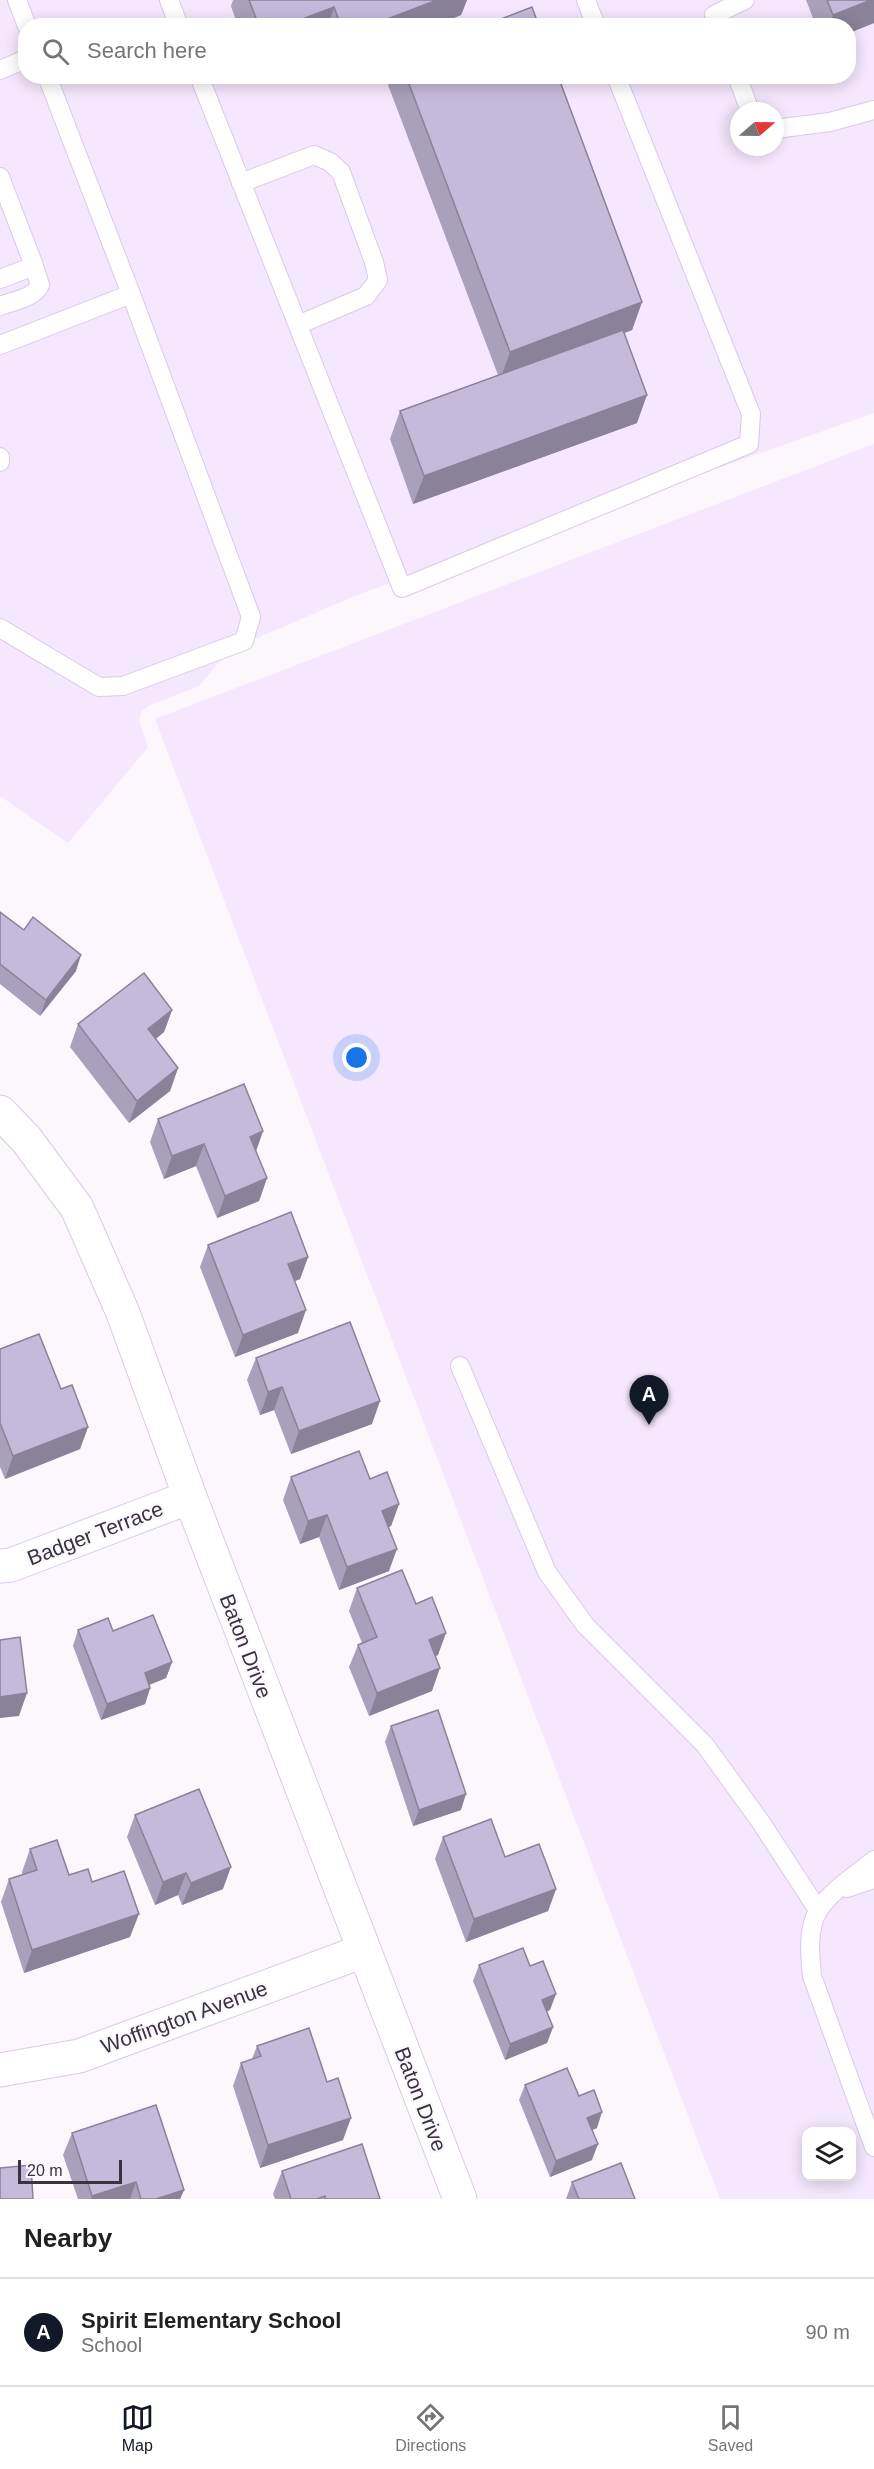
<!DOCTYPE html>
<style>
body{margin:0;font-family:Arial,sans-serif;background:#f6f6f6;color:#202124}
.controls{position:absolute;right:18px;bottom:18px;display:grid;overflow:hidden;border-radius:12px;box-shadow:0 3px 15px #0003}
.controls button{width:54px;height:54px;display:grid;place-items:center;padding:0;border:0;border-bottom:2px solid #e0e0e0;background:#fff;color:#202124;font:30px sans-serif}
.compass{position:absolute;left:730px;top:102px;width:54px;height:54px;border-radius:50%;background:#fff;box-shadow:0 3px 15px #0003;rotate:70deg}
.scale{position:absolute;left:18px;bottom:15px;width:104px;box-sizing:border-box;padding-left:6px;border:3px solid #3a333f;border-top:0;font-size:16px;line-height:21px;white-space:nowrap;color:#3a333f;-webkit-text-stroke:4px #fbf7fd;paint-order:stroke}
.you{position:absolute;left:357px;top:1058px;width:21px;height:21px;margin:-15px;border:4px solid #fff;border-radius:50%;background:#1a73e8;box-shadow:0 0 0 9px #1a73e833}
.badge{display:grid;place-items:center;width:39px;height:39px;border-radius:50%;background:#111827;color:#fff;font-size:20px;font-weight:700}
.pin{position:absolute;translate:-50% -50px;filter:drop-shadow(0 2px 3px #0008)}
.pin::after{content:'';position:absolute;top:32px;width:21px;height:18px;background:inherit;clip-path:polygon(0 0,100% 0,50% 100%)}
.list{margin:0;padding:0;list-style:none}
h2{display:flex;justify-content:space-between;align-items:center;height:78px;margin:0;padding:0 24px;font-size:26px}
h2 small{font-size:20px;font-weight:400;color:#757577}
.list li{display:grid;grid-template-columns:39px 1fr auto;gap:18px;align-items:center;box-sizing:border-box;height:108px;padding:0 24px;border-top:2px solid #e0e0e0}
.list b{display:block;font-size:22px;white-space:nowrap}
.list p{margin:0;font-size:20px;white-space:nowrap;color:#757577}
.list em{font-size:20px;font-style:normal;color:#757577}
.icon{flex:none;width:33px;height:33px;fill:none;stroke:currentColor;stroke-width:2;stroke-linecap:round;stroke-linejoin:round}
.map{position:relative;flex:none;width:874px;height:2199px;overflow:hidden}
.search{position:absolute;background:#fff;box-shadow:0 3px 15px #0003;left:18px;right:18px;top:18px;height:66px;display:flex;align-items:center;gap:15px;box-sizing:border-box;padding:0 21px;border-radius:24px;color:#757577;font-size:22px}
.sheet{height:186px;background:#fff}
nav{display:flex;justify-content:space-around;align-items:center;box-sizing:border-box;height:84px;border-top:2px solid #e0e0e0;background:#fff;font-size:16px;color:#757577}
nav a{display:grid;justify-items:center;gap:3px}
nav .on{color:#111827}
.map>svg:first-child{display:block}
.built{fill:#f5e7fd;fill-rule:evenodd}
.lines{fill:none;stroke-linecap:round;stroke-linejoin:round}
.lane-casing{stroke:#dbc9e6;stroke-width:20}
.street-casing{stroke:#dbc9e6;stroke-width:35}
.lane{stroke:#fff;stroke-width:18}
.street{stroke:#fff;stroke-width:33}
.wall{fill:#a9a0bb}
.shaded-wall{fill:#8a8298}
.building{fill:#c5bad9;stroke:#8a8298;stroke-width:1.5}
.labels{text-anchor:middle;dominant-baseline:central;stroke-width:4.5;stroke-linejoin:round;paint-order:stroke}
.street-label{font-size:21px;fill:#3a333f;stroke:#fbf7fd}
</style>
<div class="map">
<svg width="874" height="2199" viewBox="0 0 874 2199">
<rect width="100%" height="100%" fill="#fbf7fd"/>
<!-- built -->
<g class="built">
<path d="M0,0H874V413L357,595L229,650L199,686L150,705L142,711L139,720L148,747L68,843L0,796ZM26,26H848V76H26ZM739,111H775V147H739Z"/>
<path d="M874,444V2199H720L155,719ZM806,2132H852V2176H806Z"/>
</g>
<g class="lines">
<!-- lane casing -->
<g class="lane-casing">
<g id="lane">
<path d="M17,0L27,26"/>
<path d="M169,0L179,26"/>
<path d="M586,0L596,26"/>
<path d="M714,15L745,0"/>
<path d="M0,70L26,59"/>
<path d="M199,76L402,588L749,444L751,414L616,76"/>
<path d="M737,76L750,111"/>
<path d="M775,129L830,122L874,110"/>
<path d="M0,177L33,263"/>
<path d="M241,183L314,155L330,162L341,172L374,262L378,280L366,296L298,325"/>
<path d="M0,279L26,269L33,263L40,285C34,298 13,301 0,306"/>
<path d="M0,345L131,294"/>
<path d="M0,457V462"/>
<path d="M0,628L99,687L123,686L244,641L251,617L131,294L47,76"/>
<path d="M460,1366L547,1572L585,1625L705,1745L760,1821L818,1910"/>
<path d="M874,1860C858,1873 828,1893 818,1911C807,1930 810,1955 812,1976L874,2147"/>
<path d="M847,1888L874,1879"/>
</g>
</g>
<!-- street casing -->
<g class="street-casing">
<g id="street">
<path d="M0,1112L26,1139L77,1208L123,1313L190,1497L460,2199"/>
<path d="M0,1566L11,1565L190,1497"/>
<path d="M0,2070L79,2056L363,1951"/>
</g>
</g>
<!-- lane -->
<use href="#lane" class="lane"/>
<!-- street -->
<use href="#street" class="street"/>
</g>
<!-- wall -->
<g class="wall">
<path d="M233,0H467L461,15L434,26H238L231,6Z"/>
<path d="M806,0H874V23L849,33V26H816Z"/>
<path d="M392,76H558L642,302L632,330L624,333L637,423L413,504L390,439L400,411L498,375L388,85Z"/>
<path d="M0,912L76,971L40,1016L0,984Z"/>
<path d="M172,1010L164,1032L156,1039L178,1068L170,1091L129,1123L70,1047L78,1024Z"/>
<path d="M158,1119L263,1131L256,1151L267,1178L259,1201L217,1218L196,1166L164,1179L150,1142Z"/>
<path d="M208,1245L308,1257L300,1279L295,1281L298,1333L235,1357L200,1267Z"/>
<path d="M0,1349L61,1389L88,1427L80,1449L5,1479L0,1467Z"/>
<path d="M256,1358L372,1424L291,1454L274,1410L260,1415L247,1380Z"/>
<path d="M291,1477L370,1479L399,1504L391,1526L389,1527V1571L339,1590L319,1537L300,1544L283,1500Z"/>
<path d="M357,1588L416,1604L438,1655L435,1656L432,1691L369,1716L349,1667L358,1645L362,1643L349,1611Z"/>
<path d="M78,1630L113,1631L172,1662L166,1678L149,1685L150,1688L145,1704L101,1720L73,1646Z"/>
<path d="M391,1726L461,1810L413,1826L385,1742Z"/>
<path d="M135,1815L223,1889L182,1905L178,1895L155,1905L127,1837Z"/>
<path d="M443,1837L556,1889L548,1911L466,1942L435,1859Z"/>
<path d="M30,1849L69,1875L92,1882L130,1937L24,1973L1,1902L9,1879L22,1875V1872Z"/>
<path d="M479,1965L530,1966L550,2010L547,2011L553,2027L547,2043L505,2060L473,1981Z"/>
<path d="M257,2046L343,2140L260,2168L233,2086L241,2063L252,2059Z"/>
<path d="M525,2085L579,2096L597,2128L592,2130V2160L550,2177L519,2100Z"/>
<path d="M72,2133L184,2190L180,2199H78L63,2155Z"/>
<path d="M282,2171L380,2199H275L273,2194Z"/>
<path d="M572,2182L635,2199H566Z"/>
</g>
<!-- shaded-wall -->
<g class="shaded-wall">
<path d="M437,0H467L461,15L434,26H369Z"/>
<path d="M871,0H874V23L849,33V26H829L833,15Z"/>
<path d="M334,7L328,26H284Z"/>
<path d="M642,302L632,330L500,380L510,352Z"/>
<path d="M647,395L637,423L413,504L424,476Z"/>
<path d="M81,955L76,971L40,1016L46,1000Z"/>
<path d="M172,1010L164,1032L140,1051L148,1029Z"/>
<path d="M178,1068L170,1091L129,1123L137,1101Z"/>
<path d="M263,1131L255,1154L250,1137Z"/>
<path d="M204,1144L196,1166L164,1179L172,1156Z"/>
<path d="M267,1178L259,1201L217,1218L225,1196Z"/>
<path d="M308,1257L300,1279L280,1287L288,1264Z"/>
<path d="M306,1310L298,1333L235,1357L243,1335Z"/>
<path d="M282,1387L274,1410L260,1415L268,1392Z"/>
<path d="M380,1401L372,1424L291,1454L299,1431Z"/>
<path d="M88,1427L80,1449L5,1479L13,1456Z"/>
<path d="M399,1504L391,1526L374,1533L382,1511Z"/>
<path d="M327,1515L319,1537L300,1544L308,1521Z"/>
<path d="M397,1549L389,1571L339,1590L347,1567Z"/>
<path d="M446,1633L438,1655L420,1662L429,1640Z"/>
<path d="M172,1662L166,1678L139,1689L145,1673Z"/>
<path d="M440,1668L432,1691L369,1716L377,1693Z"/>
<path d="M150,1688L145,1704L101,1720L107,1704Z"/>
<path d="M27,1693L19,1716L0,1718V1697Z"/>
<path d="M466,1794L461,1810L413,1826L419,1810Z"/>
<path d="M231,1867L223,1889L182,1905L191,1883Z"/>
<path d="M186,1873L178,1895L155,1905L163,1882Z"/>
<path d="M556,1889L548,1911L466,1942L474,1919Z"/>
<path d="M139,1914L130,1937L24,1973L32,1950Z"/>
<path d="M556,1994L550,2010L536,2016L542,2000Z"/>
<path d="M553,2027L547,2043L505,2060L510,2044Z"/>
<path d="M602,2112L597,2128L582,2134L587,2118Z"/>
<path d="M351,2118L343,2140L260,2168L268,2145Z"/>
<path d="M598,2144L592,2160L550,2177L556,2161Z"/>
<path d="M136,2182L130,2199H91L92,2196Z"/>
<path d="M184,2190L180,2199H156Z"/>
</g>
<!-- building -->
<g class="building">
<path d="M249,0H437L369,26H341L334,7L284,26H259Z"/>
<path d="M827,0H871L833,15Z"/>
<path d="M532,7L539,26H483Z"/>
<path d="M406,76H558L642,302L510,352Z"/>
<path d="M623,330L647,395L424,476L400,411Z"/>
<path d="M0,912L24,930L33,917L81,955L46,1000L0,964Z"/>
<path d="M144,973L172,1010L148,1029L178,1068L137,1101L78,1024Z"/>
<path d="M244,1084L263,1131L250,1137L267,1178L225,1196L204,1144L172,1156L158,1119Z"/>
<path d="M291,1212L308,1257L288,1264L306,1310L243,1335L208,1245Z"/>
<path d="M350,1322L380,1401L299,1431L282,1387L268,1392L256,1358Z"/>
<path d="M39,1334L61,1389L72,1385L88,1427L13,1456L0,1423V1349Z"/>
<path d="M359,1451L370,1479L387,1472L399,1504L382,1511L397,1549L347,1567L327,1515L308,1521L291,1477Z"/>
<path d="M402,1570L416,1604L432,1597L446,1633L429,1640L440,1668L377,1693L358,1645L377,1637L357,1588Z"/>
<path d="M153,1615L172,1662L145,1673L150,1688L107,1704L78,1630L108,1618L113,1631Z"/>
<path d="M20,1637L27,1693L0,1697V1640Z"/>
<path d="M438,1710L466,1794L419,1810L391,1726Z"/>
<path d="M199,1789L231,1867L191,1883L186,1873L163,1882L135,1815Z"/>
<path d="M491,1819L505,1857L539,1844L556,1889L474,1919L443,1837Z"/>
<path d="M57,1840L69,1875L88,1869L92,1882L124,1871L139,1914L32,1950L9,1879L37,1870L30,1849Z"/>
<path d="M523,1948L530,1966L543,1961L556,1994L542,2000L553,2027L510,2044L479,1965Z"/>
<path d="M309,2028L327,2082L338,2078L351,2118L268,2145L241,2063L261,2056L257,2046Z"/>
<path d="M567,2068L579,2096L594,2090L602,2112L587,2118L598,2144L556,2161L525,2085Z"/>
<path d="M156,2105L184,2190L156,2199H141L136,2182L92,2196L72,2133Z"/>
<path d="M362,2144L380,2199H325V2196L317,2199H291L282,2171Z"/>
<path d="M621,2163L635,2199H579L572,2182Z"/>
<path d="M31,2165L33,2199H0V2168Z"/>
</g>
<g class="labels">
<!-- street labels -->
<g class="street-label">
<text transform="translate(95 1533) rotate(-21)">Badger Terrace</text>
<text transform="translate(246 1646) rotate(69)">Baton Drive</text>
<text transform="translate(184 2017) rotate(-20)">Woffington Avenue</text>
<text transform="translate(421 2099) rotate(69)">Baton Drive</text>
</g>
</g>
</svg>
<div class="controls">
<button><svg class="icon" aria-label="layers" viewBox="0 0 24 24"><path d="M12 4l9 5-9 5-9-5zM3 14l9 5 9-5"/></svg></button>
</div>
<svg class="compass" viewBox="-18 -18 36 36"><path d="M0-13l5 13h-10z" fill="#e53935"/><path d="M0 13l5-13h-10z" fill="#757577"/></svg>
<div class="scale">20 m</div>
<div class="you"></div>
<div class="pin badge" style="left:649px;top:1425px">A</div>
<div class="search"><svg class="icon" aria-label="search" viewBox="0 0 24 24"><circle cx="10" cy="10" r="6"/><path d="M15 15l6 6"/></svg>Search here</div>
</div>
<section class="sheet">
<h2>Nearby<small></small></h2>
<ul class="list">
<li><span class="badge">A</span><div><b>Spirit Elementary School</b><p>School</p></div><em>90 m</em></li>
</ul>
</section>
<nav>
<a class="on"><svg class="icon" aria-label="map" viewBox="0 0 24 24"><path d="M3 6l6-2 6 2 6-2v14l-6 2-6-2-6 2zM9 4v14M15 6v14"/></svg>Map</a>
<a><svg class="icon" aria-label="directions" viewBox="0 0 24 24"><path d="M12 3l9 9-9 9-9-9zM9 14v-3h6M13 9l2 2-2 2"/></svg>Directions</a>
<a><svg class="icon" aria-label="saved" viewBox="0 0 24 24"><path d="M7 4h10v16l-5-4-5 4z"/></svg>Saved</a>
</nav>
